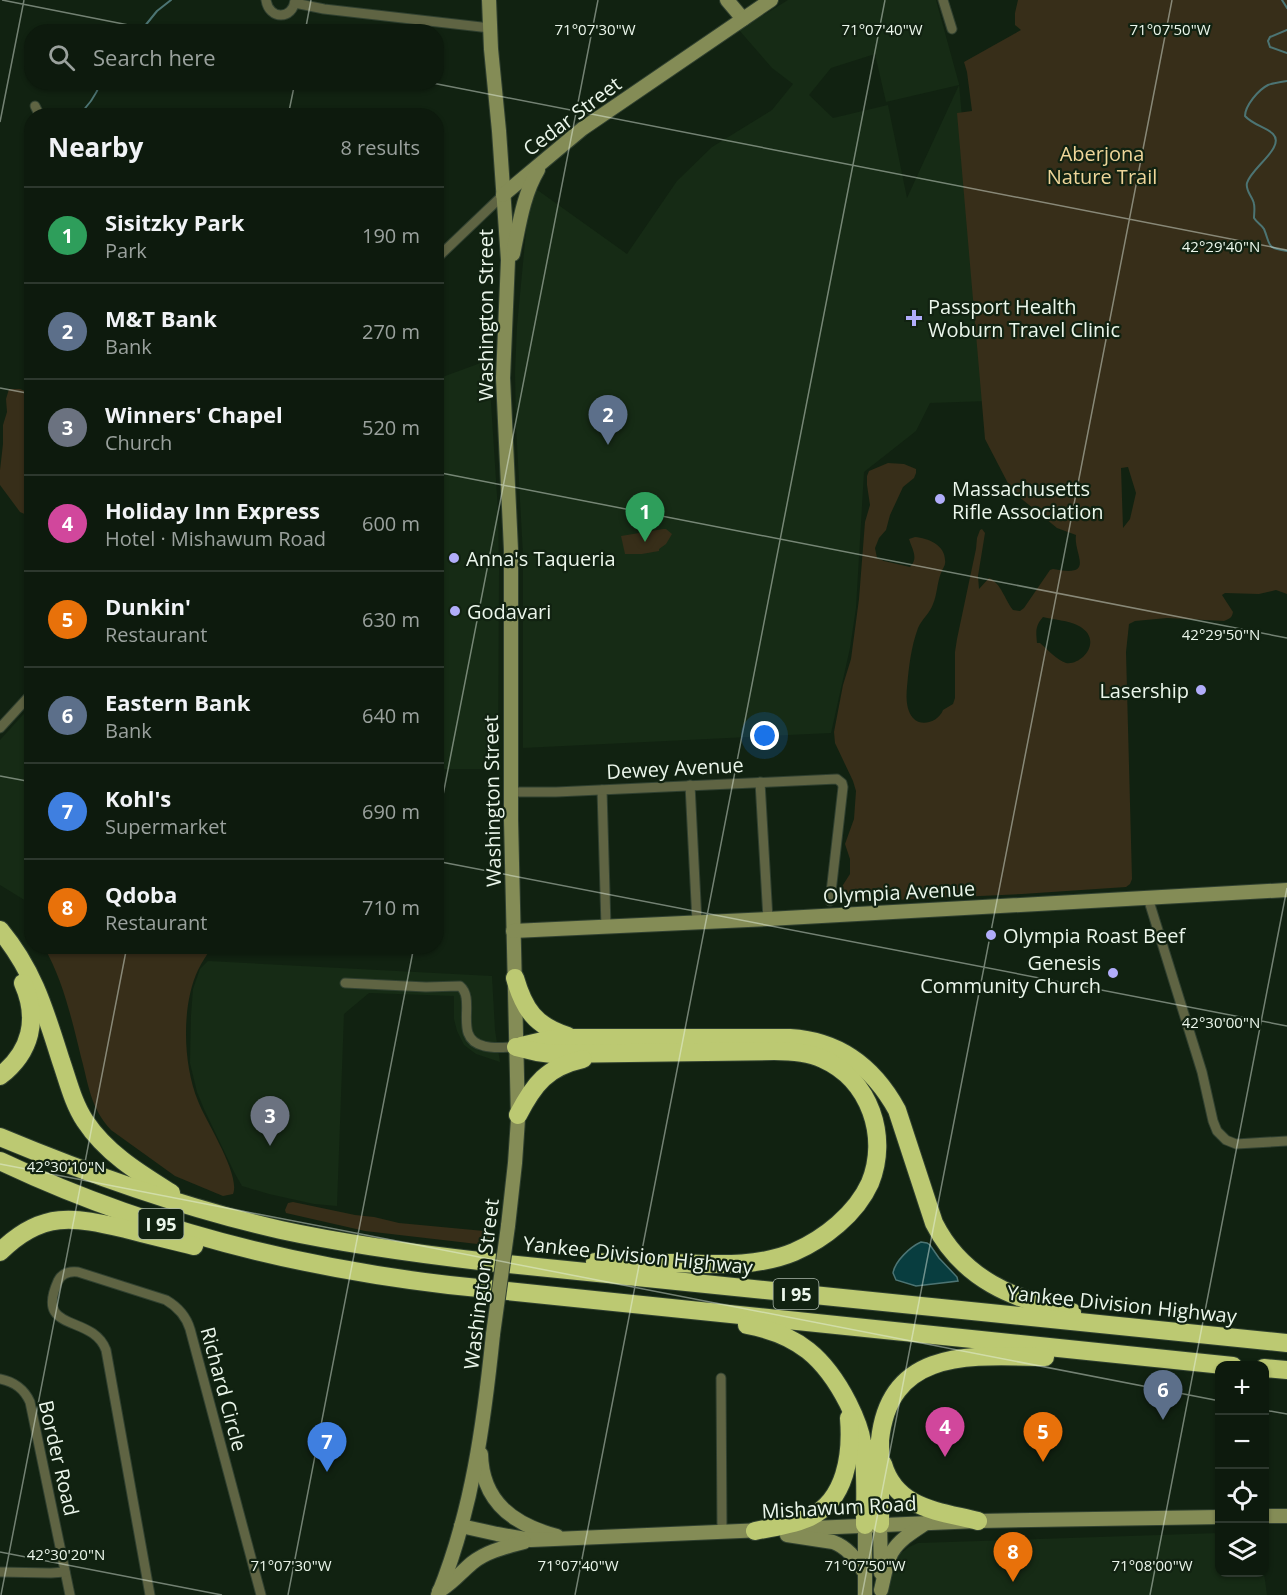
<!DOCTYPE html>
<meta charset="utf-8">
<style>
body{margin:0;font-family:"Open Sans",sans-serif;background:#1b271b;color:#f1f3f6}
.controls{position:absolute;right:18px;bottom:18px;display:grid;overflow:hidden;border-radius:12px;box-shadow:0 2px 4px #0004}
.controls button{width:54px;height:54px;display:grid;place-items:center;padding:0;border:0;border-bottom:2px solid #2d382e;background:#0d1a0d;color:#f1f3f6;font:30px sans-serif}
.you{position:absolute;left:765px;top:736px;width:21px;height:21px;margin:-15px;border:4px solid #fff;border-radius:50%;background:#1a73e8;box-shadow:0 0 0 9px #1a73e833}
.badge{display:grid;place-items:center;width:39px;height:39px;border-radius:50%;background:#d93025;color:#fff;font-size:20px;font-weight:700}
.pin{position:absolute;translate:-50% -50px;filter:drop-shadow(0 2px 3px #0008)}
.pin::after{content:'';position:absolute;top:32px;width:21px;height:18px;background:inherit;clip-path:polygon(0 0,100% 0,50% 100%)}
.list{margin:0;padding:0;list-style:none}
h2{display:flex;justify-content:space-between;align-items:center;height:78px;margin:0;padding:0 24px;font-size:26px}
h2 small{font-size:20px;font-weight:400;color:#9aa19d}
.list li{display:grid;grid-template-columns:39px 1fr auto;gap:18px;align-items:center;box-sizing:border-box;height:96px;padding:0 24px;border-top:2px solid #2d382e}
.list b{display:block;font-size:22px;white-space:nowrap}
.list p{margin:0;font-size:20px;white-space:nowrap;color:#9aa19d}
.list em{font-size:20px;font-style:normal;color:#9aa19d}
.icon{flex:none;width:33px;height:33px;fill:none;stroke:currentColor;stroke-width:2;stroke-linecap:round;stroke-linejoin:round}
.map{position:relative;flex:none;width:1287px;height:1595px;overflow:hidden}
.search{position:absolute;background:#0d1a0d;box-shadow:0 2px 4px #0004;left:24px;top:24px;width:420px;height:66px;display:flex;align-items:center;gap:15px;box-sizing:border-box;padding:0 21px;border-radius:24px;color:#9aa19d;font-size:22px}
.panel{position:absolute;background:#0d1a0d;box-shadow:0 2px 4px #0004;left:24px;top:108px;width:420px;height:846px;border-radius:24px}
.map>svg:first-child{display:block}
.built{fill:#162b15;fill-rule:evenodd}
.green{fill:#372e19;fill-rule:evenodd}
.water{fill:#083d3f;stroke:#4c7473;stroke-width:1.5}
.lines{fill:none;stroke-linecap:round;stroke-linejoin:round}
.stream{stroke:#4c7473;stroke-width:2}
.street-casing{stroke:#304030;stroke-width:11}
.secondary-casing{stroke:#304030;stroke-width:16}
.highway-casing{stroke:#304030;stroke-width:20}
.street{stroke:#5f6443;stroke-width:9}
.secondary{stroke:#848c56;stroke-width:14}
.highway{stroke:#bcc972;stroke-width:18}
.secondary-bridge-casing{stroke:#304030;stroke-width:16;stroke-linecap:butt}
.secondary-bridge{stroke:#848c56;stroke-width:14}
.ticks{fill:none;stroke:#ebf6eb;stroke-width:1.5;stroke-opacity:0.45}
.poi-dot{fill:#b1adfa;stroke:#121;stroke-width:2}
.labels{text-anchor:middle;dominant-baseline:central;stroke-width:4.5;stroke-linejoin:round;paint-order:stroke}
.shield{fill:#121;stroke:#aab6aa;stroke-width:1.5}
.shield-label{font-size:18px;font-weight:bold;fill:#ebf6eb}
.street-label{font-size:20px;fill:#ebf6eb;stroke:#121}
.park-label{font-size:20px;fill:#eed599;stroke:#121}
.poi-label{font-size:20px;fill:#ebf6eb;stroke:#121;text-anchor:start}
.ticks-label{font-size:15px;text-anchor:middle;fill:#ebf6eb;stroke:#121;stroke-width:4.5;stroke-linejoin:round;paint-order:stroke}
</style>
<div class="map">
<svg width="1287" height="1595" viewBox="0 0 1287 1595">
<rect width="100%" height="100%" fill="#121"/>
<!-- built -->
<g class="built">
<path d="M788,0H936L959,84L988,401L930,403L916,431L864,472L856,608L850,648L831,733L523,748V555L516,426L515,372L517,326L527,221L530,203L536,189L627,254L677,181L712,147L772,110L793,84L772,68L739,30ZM875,54L886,102L959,85L907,198L888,105L833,118L809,95L831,68Z"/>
<path d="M486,361L490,387L498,511L499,569L498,769H437V379Z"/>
<path d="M31,706V904L0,885V740Z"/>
<path d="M208,961L492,976L495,1030L500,1062L476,1054L464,1045L457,1031L454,1019V996L369,993L344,1014L337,1206L314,1204L269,1194L242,1186L234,1172L204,1109L197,1092L190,1063L191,1015L193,989L200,969Z"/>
<path d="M1219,1533L1220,1572L1264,1573L1267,1595H888V1580L894,1562L900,1554L909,1547L918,1543Z"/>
</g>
<!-- green -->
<g class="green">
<path d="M1018,0H1287V594L1276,590L1259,594L1225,593L1222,595L1233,612C1232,618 1229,619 1224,621L1167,618L1135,621L1129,624L1126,652L1132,879L1130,884L1126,887L1022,894L851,902L843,896L841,888L850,874V859L845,844L854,819L856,791L853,781L835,743L834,732L843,685L851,659L859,599L865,522L870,505L867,485V476L869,471L888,463L904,464L916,469V473L914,478L903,487L890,515L886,530L879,538L875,548L877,558L884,561L910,567C919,558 912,549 909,539L915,537C928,538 945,545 945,560C946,565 943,568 941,573C937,583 937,595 933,604C930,613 922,619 918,628C911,647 909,666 907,687C906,697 906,710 913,718C922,728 939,721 943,710L953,704L955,698V652L957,639L976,549L977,538L980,530L982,529L985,533L978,576L979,589L989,578C1001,583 1005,600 1013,610L1020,611L1024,608L1050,570L1053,569C1097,578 1073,554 1076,535L1057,528L1012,491L985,439L957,113L972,111L967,72L964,62L1021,30L1015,25V13ZM1128,467L1136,493L1130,519L1123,528L1121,468ZM1043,617C1054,620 1068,620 1079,626C1104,640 1082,666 1066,663C1057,660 1047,649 1040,643H1037C1036,632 1035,626 1043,617Z"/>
<path d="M9,389H20L31,393V517L20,512L0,485V470L3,444V425L7,412L6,399Z"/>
<path d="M663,529H666L672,534L666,544L659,549V551L642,554H625L621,536Z"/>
<path d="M44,947H212C207,954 202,962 198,970C181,1006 183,1065 198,1101C206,1122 241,1175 233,1194L223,1196L175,1176L111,1130C90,1107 89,1086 81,1057C72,1020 63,980 44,947Z"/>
<path d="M293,1202L355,1215L374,1217L399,1223L484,1231L492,1233L495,1241L491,1245H486L365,1231L286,1213L285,1210L288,1203Z"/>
</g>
<!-- water -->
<path class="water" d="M921,1242L927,1243L930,1245L939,1258L957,1277L958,1281L916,1286L896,1280L893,1273C895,1261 910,1247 921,1242Z"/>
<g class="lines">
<!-- stream -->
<g class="stream">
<path d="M1282,0L1287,8"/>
<path d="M1287,30L1270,37L1268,41L1270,47L1287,53"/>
<path d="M140,32L157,11L171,0"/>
<path d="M1287,81C1281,82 1273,83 1268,85C1258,90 1245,106 1245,116C1253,125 1266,127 1273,134C1286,147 1251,168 1247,183C1245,191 1253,197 1254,204C1255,209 1254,214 1254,218C1257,223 1262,225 1264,229C1271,246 1266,248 1287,251"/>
<path d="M77,116C88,107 96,95 101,82"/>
</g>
<!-- street casing -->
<g class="street-casing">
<g id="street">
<path d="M266,0C269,20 293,20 295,0"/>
<path d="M943,0L952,29"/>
<path d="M295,3L324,9L490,28"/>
<path d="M35,106L40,116"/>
<path d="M436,259L503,195"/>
<path d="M0,728L32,693"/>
<path d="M760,782L768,919"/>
<path d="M690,785L697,922"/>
<path d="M602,790L606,927"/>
<path d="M510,792H556L837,779L842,783L843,787L830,901"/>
<path d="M1148,898L1202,1072L1213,1121L1217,1131L1226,1140L1236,1144L1287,1141"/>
<path d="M345,983L426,987L460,986C477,1000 452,1039 484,1046C494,1049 506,1047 516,1047"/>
<path d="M721,1378L722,1532"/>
<path d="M0,1379C15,1382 24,1389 30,1402L70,1595"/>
<path d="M0,1572L51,1573L65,1572"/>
<path d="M150,1595L106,1350C92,1313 34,1334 58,1281C62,1273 69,1271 78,1272L166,1300C178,1307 186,1316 190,1329L261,1595"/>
</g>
</g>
<!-- secondary casing -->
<g class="secondary-casing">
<g id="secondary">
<path d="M489,0L491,49L499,131L508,260L503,378L511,550V820L518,1119L515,1163L508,1226"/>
<path d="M727,0L743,19"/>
<path d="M503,195L582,129L771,0"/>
<path d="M513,254C519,226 523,195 538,170"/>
<path d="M513,931L768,919L1287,890"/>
<path d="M481,1454C482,1502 514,1525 557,1536"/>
<path d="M1264,1516H1287"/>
<path d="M880,1524L881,1573"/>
<path d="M865,1525V1595"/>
<path d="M461,1526L497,1534L531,1540L764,1530"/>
<path d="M789,1529L978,1521L1220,1517"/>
<path d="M787,1535L833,1542C849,1548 856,1560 865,1573"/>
<path d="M881,1590C884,1578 886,1563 892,1552C900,1539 914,1531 926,1523"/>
<path d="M439,1591C453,1583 460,1573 472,1563C487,1551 506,1547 524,1542"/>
<path d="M438,1595C472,1512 484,1423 493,1334"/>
</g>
</g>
<!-- highway casing -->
<g class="highway-casing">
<g id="highway">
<path d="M0,930C34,971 45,1011 61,1061C68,1081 73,1103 85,1121C106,1153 139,1173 171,1193"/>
<path d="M515,978C524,1009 535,1026 568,1036"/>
<path d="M521,1046L547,1040L564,1038H790C840,1041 874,1068 897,1110L934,1223C962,1279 1014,1300 1072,1312"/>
<path d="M516,1047L537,1052L552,1054L774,1051C791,1051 808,1052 823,1059C870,1080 889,1137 870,1183C856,1214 824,1239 794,1252C756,1268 713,1264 672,1263C646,1263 620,1264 595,1262"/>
<path d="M0,1076C31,1052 39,1019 23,983"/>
<path d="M518,1115C534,1084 547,1067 583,1059"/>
<path d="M0,1137C91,1175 184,1208 281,1230C350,1245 419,1254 488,1262L1287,1343"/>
<path d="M0,1161C141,1228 294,1267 449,1285L1233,1366"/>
<path d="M0,1252C42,1210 74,1217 126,1229C148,1235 171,1240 194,1246"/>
<path d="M747,1325C798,1334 825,1358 848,1403C854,1415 860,1428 862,1442C867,1468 865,1498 865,1525"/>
<path d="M1264,1368L1287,1370"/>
<path d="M883,1464C896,1509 939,1511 978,1521"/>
<path d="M880,1524V1440C890,1346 974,1356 1045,1357"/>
<path d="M755,1531C773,1527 793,1525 810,1517C846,1500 852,1454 849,1418"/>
</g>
</g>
<!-- street -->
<use href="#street" class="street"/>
<!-- secondary -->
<use href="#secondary" class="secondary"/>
<!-- highway -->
<use href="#highway" class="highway"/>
<!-- secondary-bridge casing -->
<g class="secondary-bridge-casing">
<path id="secondary-bridge" d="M493,1334L508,1226"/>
</g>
<!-- secondary-bridge -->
<use href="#secondary-bridge" class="secondary-bridge"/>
</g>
<!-- ticks -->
<path class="ticks" d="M2,0L164,32M305,32L311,0M427,82L1287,250M288,116L295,82M0,122L24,0M0,388L32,394M436,472L1287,638M0,776L32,782M436,831L598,0M436,861L1287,1026M0,1164L1220,1401M1264,1410L1287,1414M0,1552L222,1595M1,1595L127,946M288,1595L414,946M575,1595L885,0M862,1595L1172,0M1150,1595L1287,888"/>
<!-- markers -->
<g class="poi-dot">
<path d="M911 309h6v6h6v6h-6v6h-6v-6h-6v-6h6z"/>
<circle cx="940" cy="499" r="6"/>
<circle cx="454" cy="558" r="6"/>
<circle cx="455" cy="611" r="6"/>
<circle cx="1201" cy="690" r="6"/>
<circle cx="991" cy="935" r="6"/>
<circle cx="1113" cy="973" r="6"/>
</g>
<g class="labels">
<!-- shield labels -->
<g class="shield">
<rect x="138.5" y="1209" width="45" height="30" rx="4.5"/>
<rect x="773.5" y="1279" width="45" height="30" rx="4.5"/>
</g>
<g class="shield-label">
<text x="161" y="1224">I 95</text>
<text x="796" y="1294">I 95</text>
</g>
<!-- street labels -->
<g class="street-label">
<text transform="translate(572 116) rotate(-37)">Cedar Street</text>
<text transform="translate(485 315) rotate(-90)">Washington Street</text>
<text transform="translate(675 768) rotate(-3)">Dewey Avenue</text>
<text transform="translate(492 801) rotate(-91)">Washington Street</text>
<text transform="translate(899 892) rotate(-3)">Olympia Avenue</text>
<text transform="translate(638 1255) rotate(6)">Yankee Division Highway</text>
<text transform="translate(481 1284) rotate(-83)">Washington Street</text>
<text transform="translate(1122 1304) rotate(6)">Yankee Division Highway</text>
<text transform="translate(224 1389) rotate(75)">Richard Circle</text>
<text transform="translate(59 1458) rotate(77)">Border Road</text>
<text transform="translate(839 1507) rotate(-3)">Mishawum Road</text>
</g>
<!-- park labels -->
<g class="park-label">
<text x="1102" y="153">Aberjona<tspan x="1102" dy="23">Nature Trail</tspan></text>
</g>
<!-- poi labels -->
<g class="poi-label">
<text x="928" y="306">Passport Health<tspan x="928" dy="23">Woburn Travel Clinic</tspan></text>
<text x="952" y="488">Massachusetts<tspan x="952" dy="23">Rifle Association</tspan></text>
<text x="466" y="558">Anna's Taqueria</text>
<text x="467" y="611">Godavari</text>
<text x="1189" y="690" text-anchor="end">Lasership</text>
<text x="1003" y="935">Olympia Roast Beef</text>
<text x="1101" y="962" text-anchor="end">Genesis<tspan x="1101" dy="23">Community Church</tspan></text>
</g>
</g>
<g class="ticks-label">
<text x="595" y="35">71°07'30"W</text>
<text x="882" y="35">71°07'40"W</text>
<text x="1170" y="35">71°07'50"W</text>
<text x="1221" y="252">42°29'40"N</text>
<text x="1221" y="640">42°29'50"N</text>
<text x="1221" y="1028">42°30'00"N</text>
<text x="66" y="1172">42°30'10"N</text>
<text x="66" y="1560">42°30'20"N</text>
<text x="291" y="1571">71°07'30"W</text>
<text x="578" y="1571">71°07'40"W</text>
<text x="865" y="1571">71°07'50"W</text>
<text x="1152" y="1571">71°08'00"W</text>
</g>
</svg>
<div class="controls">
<button>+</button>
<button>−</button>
<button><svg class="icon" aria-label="locate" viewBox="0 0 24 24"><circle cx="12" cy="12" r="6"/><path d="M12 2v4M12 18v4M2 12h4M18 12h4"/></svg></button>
<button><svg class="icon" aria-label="layers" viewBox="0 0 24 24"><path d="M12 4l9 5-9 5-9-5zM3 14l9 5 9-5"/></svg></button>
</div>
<div class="you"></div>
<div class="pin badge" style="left:645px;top:542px;background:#2e9e5b">1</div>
<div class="pin badge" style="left:608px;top:445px;background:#5c6f8a">2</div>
<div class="pin badge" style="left:270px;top:1146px;background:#6b7280">3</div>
<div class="pin badge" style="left:945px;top:1457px;background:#d1479c">4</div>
<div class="pin badge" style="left:1043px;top:1462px;background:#e8710a">5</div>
<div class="pin badge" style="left:1163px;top:1420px;background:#5c6f8a">6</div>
<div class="pin badge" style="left:327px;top:1472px;background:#3f7fe0">7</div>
<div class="pin badge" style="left:1013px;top:1582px;background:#e8710a">8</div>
<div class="search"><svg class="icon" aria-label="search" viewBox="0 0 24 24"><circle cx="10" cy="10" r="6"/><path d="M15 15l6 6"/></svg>Search here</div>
<section class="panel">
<h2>Nearby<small>8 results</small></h2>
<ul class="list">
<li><span class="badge" style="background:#2e9e5b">1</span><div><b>Sisitzky Park</b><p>Park</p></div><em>190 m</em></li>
<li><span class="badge" style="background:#5c6f8a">2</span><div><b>M&amp;T Bank</b><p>Bank</p></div><em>270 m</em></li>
<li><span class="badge" style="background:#6b7280">3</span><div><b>Winners' Chapel</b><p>Church</p></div><em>520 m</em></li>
<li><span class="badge" style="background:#d1479c">4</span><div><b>Holiday Inn Express</b><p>Hotel · Mishawum Road</p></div><em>600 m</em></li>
<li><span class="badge" style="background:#e8710a">5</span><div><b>Dunkin'</b><p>Restaurant</p></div><em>630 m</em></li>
<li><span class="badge" style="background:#5c6f8a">6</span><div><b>Eastern Bank</b><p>Bank</p></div><em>640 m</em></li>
<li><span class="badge" style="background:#3f7fe0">7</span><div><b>Kohl's</b><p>Supermarket</p></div><em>690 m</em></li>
<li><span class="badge" style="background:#e8710a">8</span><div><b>Qdoba</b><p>Restaurant</p></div><em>710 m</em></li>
</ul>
</section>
</div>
